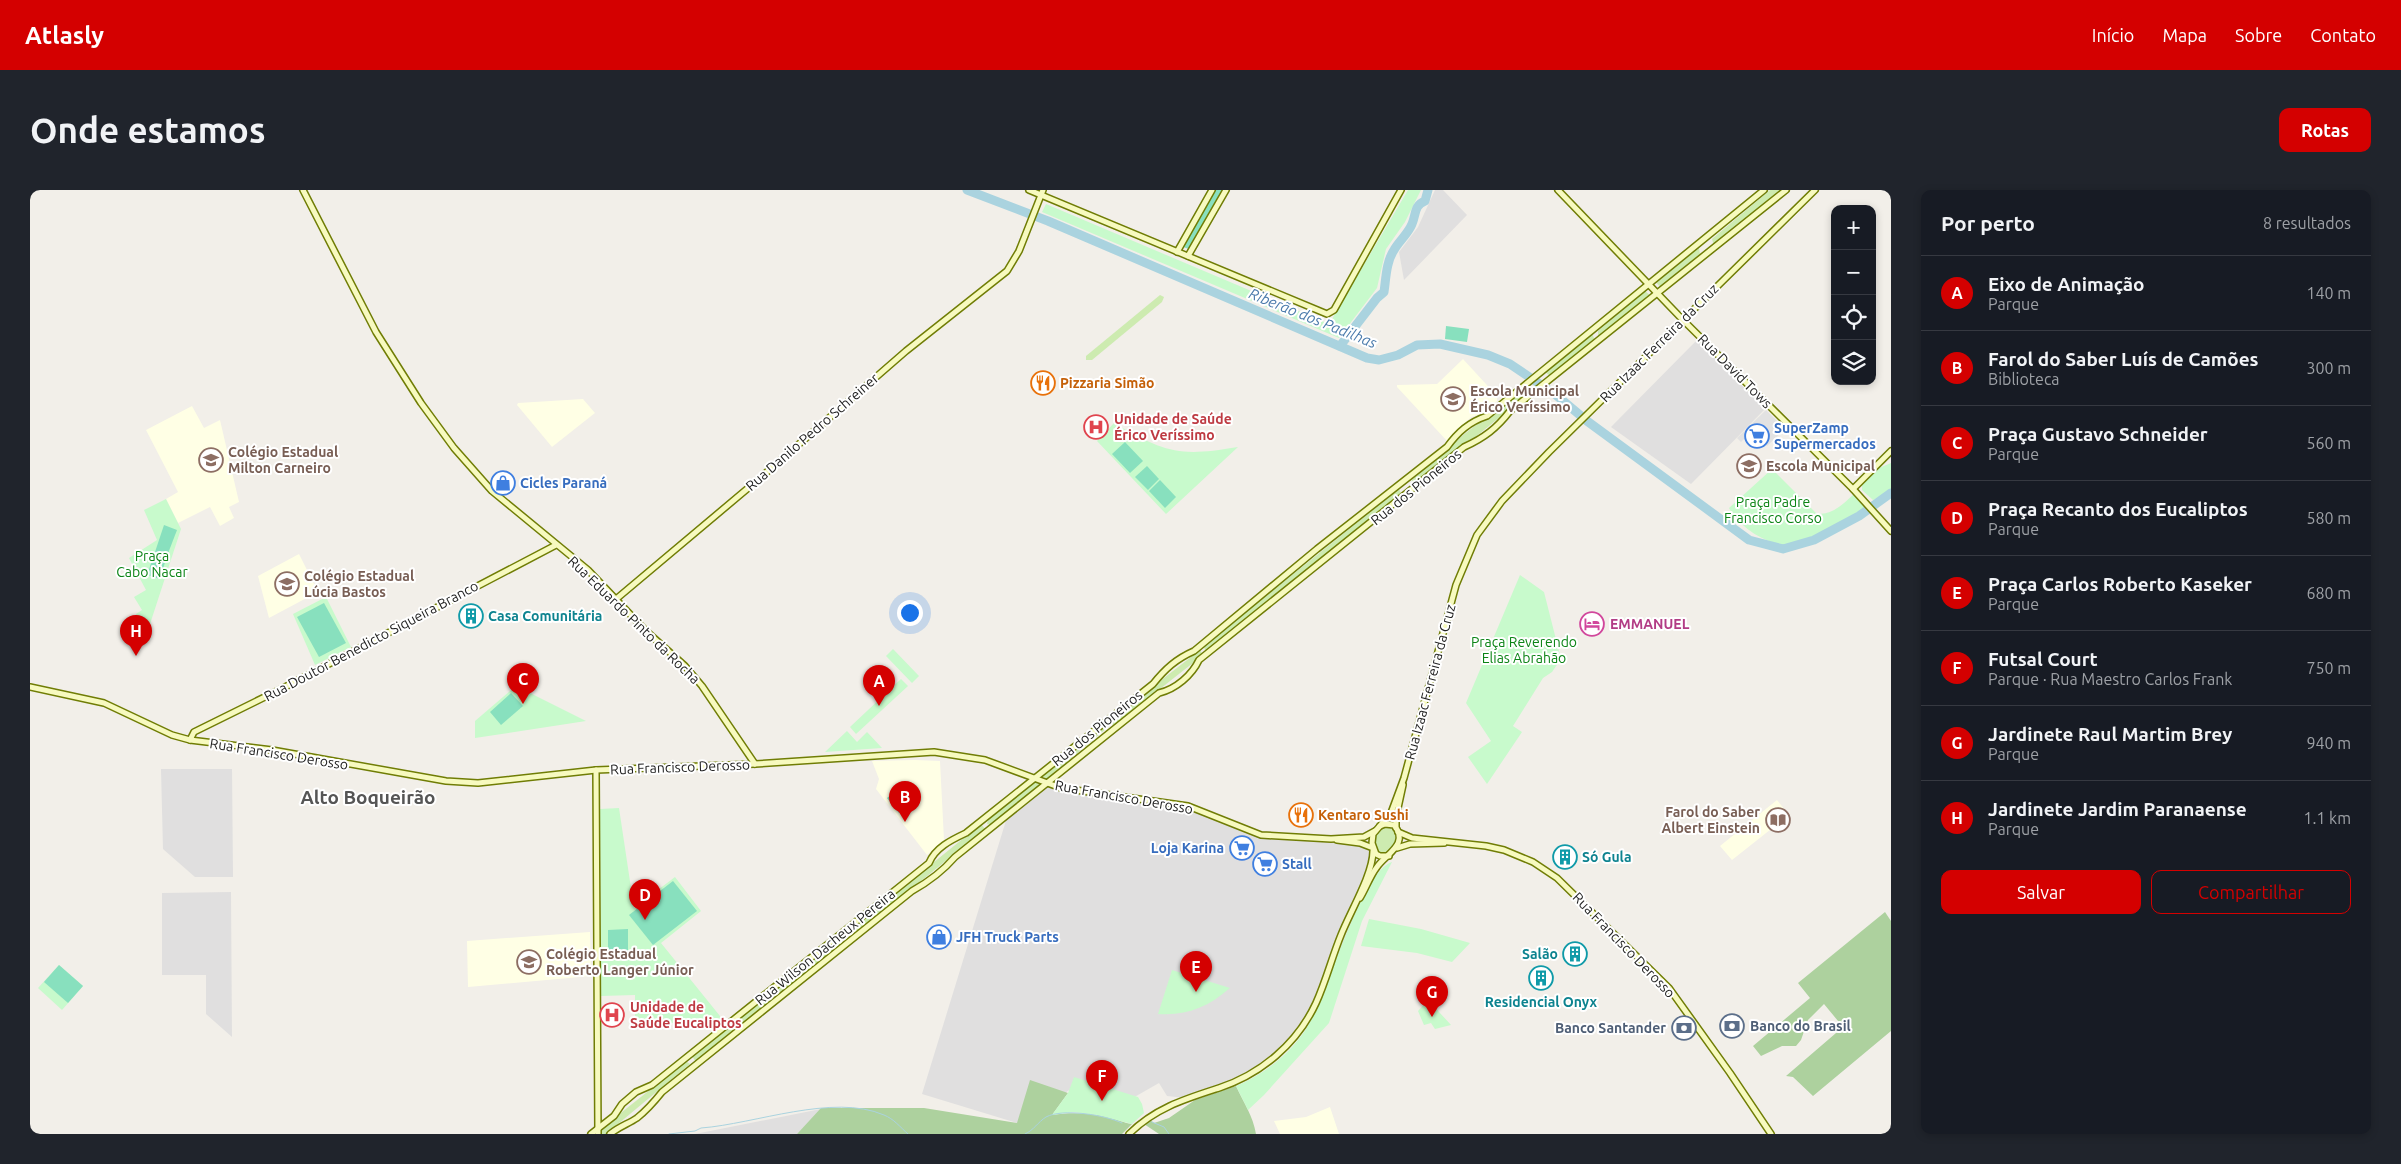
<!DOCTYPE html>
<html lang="pt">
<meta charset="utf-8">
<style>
body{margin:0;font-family:Ubuntu,sans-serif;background:#20242c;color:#f1f3f6}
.controls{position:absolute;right:15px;top:15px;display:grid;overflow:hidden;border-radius:10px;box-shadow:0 2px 8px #0003}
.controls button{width:45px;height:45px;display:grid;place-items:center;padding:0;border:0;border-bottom:1px solid #363941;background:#171b24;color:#f1f3f6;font:25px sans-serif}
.you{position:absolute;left:879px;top:422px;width:18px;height:18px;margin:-12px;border:4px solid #fff;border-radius:50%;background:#1a73e8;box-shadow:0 0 0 8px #1a73e833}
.badge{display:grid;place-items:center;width:32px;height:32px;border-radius:50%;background:#d40000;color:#fff;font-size:16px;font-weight:700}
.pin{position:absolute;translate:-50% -41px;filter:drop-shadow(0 1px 2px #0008)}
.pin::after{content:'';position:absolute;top:26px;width:18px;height:15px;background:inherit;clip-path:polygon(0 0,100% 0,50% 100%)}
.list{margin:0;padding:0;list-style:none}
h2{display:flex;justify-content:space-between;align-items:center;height:65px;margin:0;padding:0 20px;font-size:21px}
h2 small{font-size:16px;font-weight:400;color:#9ea1a6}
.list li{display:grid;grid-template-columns:32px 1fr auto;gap:15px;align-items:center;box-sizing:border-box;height:75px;padding:0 20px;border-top:1px solid #363941}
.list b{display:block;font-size:19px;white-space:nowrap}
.list p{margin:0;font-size:16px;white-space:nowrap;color:#9ea1a6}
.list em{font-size:16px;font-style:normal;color:#9ea1a6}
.actions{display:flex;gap:10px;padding:15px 20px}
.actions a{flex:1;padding:11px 0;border:1px solid #d40000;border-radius:10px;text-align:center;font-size:18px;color:#d40000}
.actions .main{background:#d40000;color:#fff}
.icon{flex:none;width:28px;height:28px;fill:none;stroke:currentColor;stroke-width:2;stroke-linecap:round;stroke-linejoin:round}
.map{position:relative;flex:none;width:1861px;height:944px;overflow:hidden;border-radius:10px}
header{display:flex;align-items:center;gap:30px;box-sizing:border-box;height:70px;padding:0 25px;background:#d40000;color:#fff}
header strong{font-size:24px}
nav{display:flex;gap:28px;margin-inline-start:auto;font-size:18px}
.intro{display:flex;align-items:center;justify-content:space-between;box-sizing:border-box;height:120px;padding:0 30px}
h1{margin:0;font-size:35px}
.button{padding:12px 22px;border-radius:10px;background:#d40000;color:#fff;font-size:18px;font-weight:700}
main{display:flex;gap:30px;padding:0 30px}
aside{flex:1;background:#171b24;border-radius:10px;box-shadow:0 2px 8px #0003}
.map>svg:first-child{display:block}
.residential{fill:#e0dfdf}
.education{fill:#ffffe5}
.grass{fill:#cdebb0}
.forest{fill:#add19e}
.park{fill:#c8facc}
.pitch{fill:#88e0be}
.parking{fill:#e2e2e2}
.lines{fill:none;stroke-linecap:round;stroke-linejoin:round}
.stream{stroke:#aad3df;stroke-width:1}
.river{stroke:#aad3df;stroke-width:9}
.secondary-casing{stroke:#707d05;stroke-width:8}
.secondary{stroke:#f7fabf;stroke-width:5}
.labels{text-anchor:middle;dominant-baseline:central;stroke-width:4;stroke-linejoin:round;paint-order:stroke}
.street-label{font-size:14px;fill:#222;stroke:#fff}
.food-label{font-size:14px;font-weight:bold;fill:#c56008;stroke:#fff;text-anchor:start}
.education-label{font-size:14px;font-weight:bold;fill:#785e54;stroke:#fff;text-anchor:start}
.health-label{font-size:14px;font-weight:bold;fill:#be3a42;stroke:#fff;text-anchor:start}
.shop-label{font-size:14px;font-weight:bold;fill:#366cbe;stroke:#fff;text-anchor:start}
.park-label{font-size:14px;fill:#0c8416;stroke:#fff}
.culture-label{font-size:14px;font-weight:bold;fill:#0d838f;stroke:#fff;text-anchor:start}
.hotel-label{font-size:14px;font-weight:bold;fill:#b23c85;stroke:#fff;text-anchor:start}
.service-label{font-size:14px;font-weight:bold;fill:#4e5e75;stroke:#fff;text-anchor:start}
.water-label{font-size:15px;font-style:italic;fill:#4a7aab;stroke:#fff}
.district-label{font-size:19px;font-weight:bold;fill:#555;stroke:#fff}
</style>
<header>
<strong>Atlasly</strong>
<nav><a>Início</a><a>Mapa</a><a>Sobre</a><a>Contato</a></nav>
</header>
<div class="intro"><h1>Onde estamos</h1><a class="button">Rotas</a></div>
<main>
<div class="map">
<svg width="1861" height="944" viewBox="0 0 1861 944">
<rect width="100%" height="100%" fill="#f2efe9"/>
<!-- residential -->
<g class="residential">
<path d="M1405,0H1413L1437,25L1374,90L1369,62L1388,37Z"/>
<path d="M1667,150L1735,219L1661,294L1581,237Z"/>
<path d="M131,579H202L203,687H165L133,659Z"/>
<path d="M1016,593L1158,616L1206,636L1260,647L1301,649L1335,655L1349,673L1297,797L1260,852L1206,896L1156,908L1137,906L1129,893L1101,909L1049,894L987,933L892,904L978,624Z"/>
<path d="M201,702L202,847L176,824V785H132V703Z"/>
<path d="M791,919L767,944H665Z"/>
</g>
<!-- education -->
<g class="education">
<path d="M1433,169L1467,206V211L1450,224L1441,227L1417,251L1367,197V195L1407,194Z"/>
<path d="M553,209L565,223L522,257L487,215L488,213Z"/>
<path d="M162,216L174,238L190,230L209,312L199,317L204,328L190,336L180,317L148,333L136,309L148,302L116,240Z"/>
<path d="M269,364L287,400L286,403L239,428L228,386Z"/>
<path d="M885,570L910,571L914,650L897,665L846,599L849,589L842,571Z"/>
<path d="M1747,610L1759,625L1702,670L1690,656Z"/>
<path d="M560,742L561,786L438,797L437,751Z"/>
<path d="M1300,917L1309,944H1250L1244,931L1276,927Z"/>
</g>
<!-- grass -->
<g class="grass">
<path d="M1740,0H1753L1684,56L1682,49Z"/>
<path d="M1669,57L1670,65L1631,98L1625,91Z"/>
<path d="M1615,101L1621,106L1568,148V141Z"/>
<path d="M1130,105L1134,107L1132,112L1062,170H1056V166Z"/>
<path d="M1562,143L1565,151L1520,186L1514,181Z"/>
<path d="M1490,200L1496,206L1386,295L1382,293V290L1408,265Z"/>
<path d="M1369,299L1371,303L1346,326L1177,461L1175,460L1174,457L1201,434Z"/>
<path d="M1170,460L1173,465L1083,536L1080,530Z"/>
<path d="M1076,535L1078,537L1017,589L1011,586Z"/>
<path d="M1004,592L1011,595L961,635L957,634L958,630Z"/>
<path d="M951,634L955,639L828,742H822L824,737Z"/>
<path d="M1357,636L1364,640C1370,652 1360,671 1346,661L1344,649L1349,640Z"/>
<path d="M809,748L812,751L810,753L786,776L666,872L662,866Z"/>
<path d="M656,871L660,874L576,944H572V938Z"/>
</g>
<!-- forest -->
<g class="forest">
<path d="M1855,722L1861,731V841L1783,906L1763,887L1756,886L1813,837L1794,814L1778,830L1771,850L1766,856H1752L1731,866L1723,856L1780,808L1768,793Z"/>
<path d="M1000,890L1038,903L1022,925C1041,922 1060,923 1079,927C1087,929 1093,933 1102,934L1092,944H767L791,918H894L987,933Z"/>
<path d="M1206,896C1214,913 1223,926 1226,944H1129L1114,934L1119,929L1124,933L1139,928L1165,910Z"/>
</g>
<!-- park -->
<g class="park">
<path d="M1378,0H1391L1375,32L1356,59L1347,98L1309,148L1012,22L1016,14L1299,134Z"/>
<path d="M1084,233C1136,263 1149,267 1208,257L1136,324L1067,251Z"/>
<path d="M1861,273V301L1843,310L1832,300V295L1849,278Z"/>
<path d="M1742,279L1786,323C1801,327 1814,313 1824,304L1835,316C1820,330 1772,357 1751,354C1732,352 1708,335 1699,318Z"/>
<path d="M136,309L151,339L120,434L113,438L106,424L112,420L104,407L116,400L99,368L127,350L114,320Z"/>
<path d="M1490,385L1514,402L1531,469L1522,482L1513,488L1483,536L1492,542L1457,594L1438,567L1461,551L1436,513Z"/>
<path d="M296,407L321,457L285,475L263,424Z"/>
<path d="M863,459L889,486L882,493L856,466Z"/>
<path d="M871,489L878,496L826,544L820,537Z"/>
<path d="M486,496L556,531L445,548V531Z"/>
<path d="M817,541L827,552L837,542L852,558L795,562Z"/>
<path d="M589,618L604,718L645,687L671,721L631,753L694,831L684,833H605V805L571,806L570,619Z"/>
<path d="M1362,672L1332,731L1299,833L1234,905L1218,920L1206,896C1234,884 1259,865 1276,839C1297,807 1331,681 1362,672Z"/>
<path d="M1339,729L1391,739L1440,753L1422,772L1387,763L1331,756Z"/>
<path d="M29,775L53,796L32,820L8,798Z"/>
<path d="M1142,780L1200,798C1178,817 1157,826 1128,824Z"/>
<path d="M1398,810L1421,835L1405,839L1401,833L1394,835L1388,821Z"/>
<path d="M1044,887L1108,907L1112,914L1114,923L1102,934L1067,925L1043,922L1022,925L1038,903Z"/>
</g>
<!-- pitch -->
<g class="pitch">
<path d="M1185,0H1193L1159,59L1153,57Z"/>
<path d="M1416,136L1439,139L1437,152L1415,149Z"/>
<path d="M1095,252L1113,271L1100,283L1082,264Z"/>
<path d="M1117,276L1129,289L1118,300L1105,287Z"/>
<path d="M1130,290L1146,307L1135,318L1119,301Z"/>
<path d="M134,335L147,340L137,366L125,362Z"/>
<path d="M124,365L136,369L130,389L117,385Z"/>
<path d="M294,413L316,453L289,467L267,427Z"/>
<path d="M481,503L493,516L471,535L460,522Z"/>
<path d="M868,600L880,615L869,623L857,608Z"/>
<path d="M643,691L667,721L623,755L599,725Z"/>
<path d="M598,739V767H578V740Z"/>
<path d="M29,775L53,796L38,813L14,792Z"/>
</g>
<!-- parking -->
<path class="parking" d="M1736,220L1755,239L1737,256L1733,252L1738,247L1727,236L1711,252L1707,248Z"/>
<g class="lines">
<!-- stream -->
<g class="stream">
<path d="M1122,932L1134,937L1139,944"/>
<path d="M639,944L665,941L671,938C725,934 803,903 854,925C864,929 870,937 878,944"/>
<path d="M995,944C1004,940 1008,932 1016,927C1033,918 1075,925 1092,933"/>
</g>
<!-- river -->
<g class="river">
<path d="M937,0L1018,31L1337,168L1349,170L1368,165L1387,155L1410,154L1458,165L1480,174L1526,205L1557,231L1719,350L1753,359L1784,350L1829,326L1861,303"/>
<path d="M1310,156L1347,108L1354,102C1356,89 1356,72 1364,60C1369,51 1378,44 1382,34C1386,25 1384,15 1395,11L1398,0"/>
</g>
<!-- secondary casing -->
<g class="secondary-casing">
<g id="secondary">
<path d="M273,0L346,142L391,213L424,258L462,301L558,380L615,440L655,476L672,496L725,574"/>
<path d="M999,0L1297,124L1304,120L1371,0"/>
<path d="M1528,0L1652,129L1823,299L1861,341"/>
<path d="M1147,62L1182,0"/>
<path d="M1158,66L1196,0"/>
<path d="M1823,299L1861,261"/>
<path d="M585,410L723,294L876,161L977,81L989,61L1013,0"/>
<path d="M0,497L74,513L142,545L160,550L242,560L416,591L448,593L566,580L725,574L904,562L955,570L1031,598L1158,616L1231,645L1301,649L1334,647L1345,641"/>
<path d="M160,550L164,542L253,498L526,355"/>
<path d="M566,580L568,944"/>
<path d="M1366,638V627L1373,595"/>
<path d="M1368,642L1382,648L1456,656L1474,660L1503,672L1527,688L1639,798L1700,883L1741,944"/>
<path d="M1307,650L1330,653L1343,658"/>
<path d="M1367,658L1380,654L1414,653"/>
<path d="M1359,666H1350L1346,664L1342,653L1343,644L1361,623L1374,588L1426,395L1447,345L1472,311L1519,262L1785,0"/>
<path d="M1330,708C1336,698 1340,686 1347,677C1356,664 1380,654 1364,635L1355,634L1350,636"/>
<path d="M561,944L584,926L592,914L606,902L622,895L899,673C905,658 921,650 936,643L1123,494C1135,479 1146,469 1164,461L1287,359L1417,257C1428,242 1439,232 1457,226L1734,0"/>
<path d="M580,944C590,936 598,934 607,928C617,920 624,912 632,902L882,701C900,691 912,682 925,667L1129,503C1146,499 1162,485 1169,470L1434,257C1454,248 1467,238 1480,221L1756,0"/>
<path d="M1099,944C1125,918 1155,909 1189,898C1231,884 1267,854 1286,813C1296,791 1302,767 1311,745C1320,722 1343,684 1343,661"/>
</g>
</g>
<!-- secondary -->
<use href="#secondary" class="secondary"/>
</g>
<!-- icons -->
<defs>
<g id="restaurant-ring" transform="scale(1.25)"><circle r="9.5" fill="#fff" stroke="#e8710a" stroke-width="1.5"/><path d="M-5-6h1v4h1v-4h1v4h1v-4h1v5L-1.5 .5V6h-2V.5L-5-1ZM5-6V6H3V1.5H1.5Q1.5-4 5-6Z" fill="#e8710a"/></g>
<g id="school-ring" transform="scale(1.25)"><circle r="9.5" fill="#fff" stroke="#8d6e63" stroke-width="1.5"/><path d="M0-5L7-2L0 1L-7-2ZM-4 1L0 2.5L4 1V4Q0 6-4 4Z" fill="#8d6e63"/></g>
<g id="hospital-ring" transform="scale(1.25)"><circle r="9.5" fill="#fff" stroke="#e0444e" stroke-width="1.5"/><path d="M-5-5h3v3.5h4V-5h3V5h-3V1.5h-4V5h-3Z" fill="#e0444e"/></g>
<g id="supermarket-ring" transform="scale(1.25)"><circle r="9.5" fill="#fff" stroke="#3f7fe0" stroke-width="1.5"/><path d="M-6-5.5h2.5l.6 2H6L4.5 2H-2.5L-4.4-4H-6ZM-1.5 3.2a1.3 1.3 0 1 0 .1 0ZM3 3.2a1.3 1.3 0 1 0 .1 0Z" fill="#3f7fe0"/></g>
<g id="shop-ring" transform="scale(1.25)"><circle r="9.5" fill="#fff" stroke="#3f7fe0" stroke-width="1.5"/><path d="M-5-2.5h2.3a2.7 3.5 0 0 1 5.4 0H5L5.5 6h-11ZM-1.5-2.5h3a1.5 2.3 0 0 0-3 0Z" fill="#3f7fe0"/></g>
<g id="building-ring" transform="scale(1.25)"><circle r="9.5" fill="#fff" stroke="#0f9aa8" stroke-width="1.5"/><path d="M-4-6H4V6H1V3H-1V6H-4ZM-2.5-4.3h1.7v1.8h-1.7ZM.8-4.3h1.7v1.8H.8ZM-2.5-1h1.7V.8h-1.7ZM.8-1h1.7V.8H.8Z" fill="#0f9aa8"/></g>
<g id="hotel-ring" transform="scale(1.25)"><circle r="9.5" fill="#fff" stroke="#d1479c" stroke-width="1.5"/><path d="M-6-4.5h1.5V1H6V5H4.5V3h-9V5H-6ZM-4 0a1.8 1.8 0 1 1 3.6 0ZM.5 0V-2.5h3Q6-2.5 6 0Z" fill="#d1479c"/></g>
<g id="library-ring" transform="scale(1.25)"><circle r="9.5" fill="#fff" stroke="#8d6e63" stroke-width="1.5"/><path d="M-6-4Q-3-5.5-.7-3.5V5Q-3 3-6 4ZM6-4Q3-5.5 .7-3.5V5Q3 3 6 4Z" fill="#8d6e63"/></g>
<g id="bank-ring" transform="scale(1.25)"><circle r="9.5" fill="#fff" stroke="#5c6f8a" stroke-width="1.5"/><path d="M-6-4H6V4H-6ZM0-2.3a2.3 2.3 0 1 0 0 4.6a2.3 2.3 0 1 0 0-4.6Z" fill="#5c6f8a"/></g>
</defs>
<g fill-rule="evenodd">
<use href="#restaurant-ring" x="1013" y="193"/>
<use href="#school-ring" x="1423" y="209"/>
<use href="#hospital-ring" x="1066" y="237"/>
<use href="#supermarket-ring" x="1727" y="246"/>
<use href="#school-ring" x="181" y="270"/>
<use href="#school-ring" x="1719" y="276"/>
<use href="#shop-ring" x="473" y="293"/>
<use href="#school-ring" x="257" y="394"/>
<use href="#building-ring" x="441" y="426"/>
<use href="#hotel-ring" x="1562" y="434"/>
<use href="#restaurant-ring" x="1271" y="625"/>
<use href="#library-ring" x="1748" y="630"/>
<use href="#supermarket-ring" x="1212" y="658"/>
<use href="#building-ring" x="1535" y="667"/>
<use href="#supermarket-ring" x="1235" y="674"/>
<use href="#shop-ring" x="909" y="747"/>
<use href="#building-ring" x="1545" y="764"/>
<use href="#school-ring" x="499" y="772"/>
<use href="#building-ring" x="1511" y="788"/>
<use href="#hospital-ring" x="582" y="825"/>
<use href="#bank-ring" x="1702" y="836"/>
<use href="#bank-ring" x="1654" y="838"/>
</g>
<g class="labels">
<!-- street labels -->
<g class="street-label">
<text transform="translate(1629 153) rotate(-45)">Rua Izaac Ferreira da Cruz</text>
<text transform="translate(1705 181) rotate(45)">Rua David Tows</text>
<text transform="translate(782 242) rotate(-41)">Rua Danilo Pedro Schreiner</text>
<text transform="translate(1386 297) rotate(-39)">Rua dos Pioneiros</text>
<text transform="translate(604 430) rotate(44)">Rua Eduardo Pinto da Rocha</text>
<text transform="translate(341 451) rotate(-28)">Rua Doutor Benedicto Siqueira Branco</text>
<text transform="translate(1400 492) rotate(-75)">Rua Izaac Ferreira da Cruz</text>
<text transform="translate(1067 538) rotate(-39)">Rua dos Pioneiros</text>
<text transform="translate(249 564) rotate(9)">Rua Francisco Derosso</text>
<text transform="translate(650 577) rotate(-2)">Rua Francisco Derosso</text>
<text transform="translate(1094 607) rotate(10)">Rua Francisco Derosso</text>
<text transform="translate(1594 755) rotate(46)">Rua Francisco Derosso</text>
<text transform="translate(795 757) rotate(-39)">Rua Wilson Dacheux Pereira</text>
</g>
<!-- food labels -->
<g class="food-label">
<text x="1030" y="193">Pizzaria Simão</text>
<text x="1288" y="625">Kentaro Sushi</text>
</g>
<!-- education labels -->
<g class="education-label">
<text x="1440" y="201">Escola Municipal<tspan x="1440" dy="16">Érico Veríssimo</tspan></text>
<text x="198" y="262">Colégio Estadual<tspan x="198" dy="16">Milton Carneiro</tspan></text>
<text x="1736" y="276">Escola Municipal</text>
<text x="274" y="386">Colégio Estadual<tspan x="274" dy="16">Lúcia Bastos</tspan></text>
<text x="1730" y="622" text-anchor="end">Farol do Saber<tspan x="1730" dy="16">Albert Einstein</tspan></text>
<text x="516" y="764">Colégio Estadual<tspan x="516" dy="16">Roberto Langer Júnior</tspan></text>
</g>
<!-- health labels -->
<g class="health-label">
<text x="1084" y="229">Unidade de Saúde<tspan x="1084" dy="16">Érico Veríssimo</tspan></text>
<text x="600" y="817">Unidade de<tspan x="600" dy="16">Saúde Eucaliptos</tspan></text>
</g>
<!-- shop labels -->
<g class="shop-label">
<text x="1744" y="238">SuperZamp<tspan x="1744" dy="16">Supermercados</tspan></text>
<text x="490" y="293">Cicles Paraná</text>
<text x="1194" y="658" text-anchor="end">Loja Karina</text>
<text x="1252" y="674">Stall</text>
<text x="926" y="747">JFH Truck Parts</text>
</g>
<!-- park labels -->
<g class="park-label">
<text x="1743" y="312">Praça Padre<tspan x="1743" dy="16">Francisco Corso</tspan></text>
<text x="122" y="366">Praça<tspan x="122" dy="16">Cabo Nacar</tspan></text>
<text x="1494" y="452">Praça Reverendo<tspan x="1494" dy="16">Elias Abrahão</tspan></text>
</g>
<!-- culture labels -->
<g class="culture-label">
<text x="458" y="426">Casa Comunitária</text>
<text x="1552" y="667">Só Gula</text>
<text x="1528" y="764" text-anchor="end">Salão</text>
<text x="1511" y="812" text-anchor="middle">Residencial Onyx</text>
</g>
<!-- hotel labels -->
<g class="hotel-label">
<text x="1580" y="434">EMMANUEL</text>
</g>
<!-- service labels -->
<g class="service-label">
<text x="1720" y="836">Banco do Brasil</text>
<text x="1636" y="838" text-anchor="end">Banco Santander</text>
</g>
<!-- water labels -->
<g class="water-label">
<text transform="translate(1283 128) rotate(22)">Riberão dos Padilhas</text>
</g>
<!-- district labels -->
<g class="district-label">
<text x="338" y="607">Alto Boqueirão</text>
</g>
</g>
</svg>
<div class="controls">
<button>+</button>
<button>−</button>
<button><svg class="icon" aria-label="locate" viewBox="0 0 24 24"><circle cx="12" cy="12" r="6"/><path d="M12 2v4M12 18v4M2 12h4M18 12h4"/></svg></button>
<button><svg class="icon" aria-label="layers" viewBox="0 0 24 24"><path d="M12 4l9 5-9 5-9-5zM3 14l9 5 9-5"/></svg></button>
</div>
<div class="you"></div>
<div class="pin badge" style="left:849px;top:516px">A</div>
<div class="pin badge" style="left:875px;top:632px">B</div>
<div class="pin badge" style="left:493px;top:514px">C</div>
<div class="pin badge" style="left:615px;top:730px">D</div>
<div class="pin badge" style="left:1166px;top:802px">E</div>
<div class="pin badge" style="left:1072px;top:911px">F</div>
<div class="pin badge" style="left:1402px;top:827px">G</div>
<div class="pin badge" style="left:106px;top:466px">H</div>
</div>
<aside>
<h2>Por perto<small>8 resultados</small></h2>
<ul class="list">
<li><span class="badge">A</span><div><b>Eixo de Animação</b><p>Parque</p></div><em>140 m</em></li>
<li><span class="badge">B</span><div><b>Farol do Saber Luís de Camões</b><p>Biblioteca</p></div><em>300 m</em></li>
<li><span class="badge">C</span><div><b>Praça Gustavo Schneider</b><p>Parque</p></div><em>560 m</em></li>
<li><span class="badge">D</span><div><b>Praça Recanto dos Eucaliptos</b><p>Parque</p></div><em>580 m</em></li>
<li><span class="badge">E</span><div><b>Praça Carlos Roberto Kaseker</b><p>Parque</p></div><em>680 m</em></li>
<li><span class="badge">F</span><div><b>Futsal Court</b><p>Parque · Rua Maestro Carlos Frank</p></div><em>750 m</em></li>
<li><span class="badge">G</span><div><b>Jardinete Raul Martim Brey</b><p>Parque</p></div><em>940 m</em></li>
<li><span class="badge">H</span><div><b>Jardinete Jardim Paranaense</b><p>Parque</p></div><em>1.1 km</em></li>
</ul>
<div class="actions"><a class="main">Salvar</a><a>Compartilhar</a></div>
</aside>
</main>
